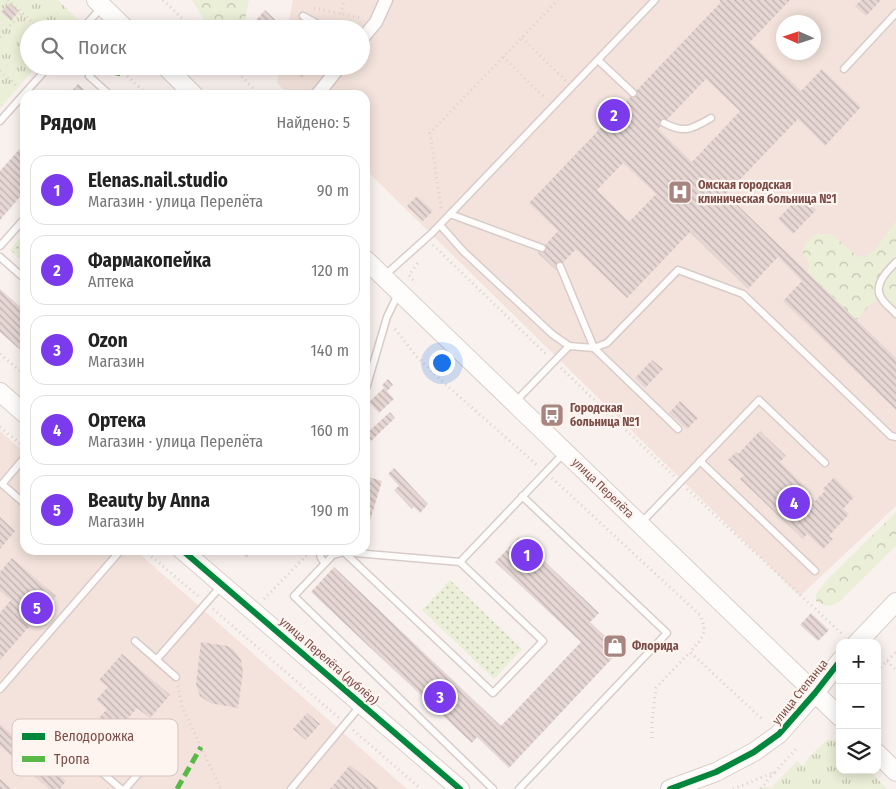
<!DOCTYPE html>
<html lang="ru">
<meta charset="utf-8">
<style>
body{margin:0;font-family:"Fira Sans Condensed",sans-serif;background:#f6f6f6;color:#222}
.controls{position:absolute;right:15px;bottom:15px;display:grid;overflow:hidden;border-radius:10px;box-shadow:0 2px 12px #0003}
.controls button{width:45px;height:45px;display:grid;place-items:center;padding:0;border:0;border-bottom:1px solid #e0e0e0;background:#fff;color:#222;font:25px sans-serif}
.compass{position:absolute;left:776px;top:15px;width:45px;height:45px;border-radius:50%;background:#fff;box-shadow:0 2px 12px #0003;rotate:273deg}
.you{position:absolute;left:441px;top:362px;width:18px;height:18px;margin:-12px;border:4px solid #fff;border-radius:50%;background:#1a73e8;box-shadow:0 0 0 8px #1a73e833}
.badge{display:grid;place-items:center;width:32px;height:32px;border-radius:50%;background:#7c3aed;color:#fff;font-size:16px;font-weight:700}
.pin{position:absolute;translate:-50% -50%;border:2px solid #fff;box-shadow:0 1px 5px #0006}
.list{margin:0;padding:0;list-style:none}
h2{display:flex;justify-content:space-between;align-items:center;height:65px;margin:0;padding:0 20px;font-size:21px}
h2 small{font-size:16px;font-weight:400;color:#767676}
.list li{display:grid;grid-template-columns:32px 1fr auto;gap:15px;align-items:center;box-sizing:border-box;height:70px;margin:0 10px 10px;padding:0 10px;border:1px solid #e0e0e0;border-radius:15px}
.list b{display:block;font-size:19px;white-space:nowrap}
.list p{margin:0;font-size:16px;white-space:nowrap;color:#767676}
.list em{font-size:16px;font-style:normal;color:#767676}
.icon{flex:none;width:28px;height:28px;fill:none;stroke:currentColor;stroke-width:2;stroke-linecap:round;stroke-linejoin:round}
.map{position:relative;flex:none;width:896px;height:789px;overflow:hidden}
.search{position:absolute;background:#fff;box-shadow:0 2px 12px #0003;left:20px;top:20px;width:350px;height:55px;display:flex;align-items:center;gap:12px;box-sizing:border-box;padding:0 18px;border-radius:28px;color:#767676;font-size:19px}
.panel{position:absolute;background:#fff;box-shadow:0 2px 12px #0003;left:20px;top:90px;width:350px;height:465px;border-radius:15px}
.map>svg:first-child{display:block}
.residential{fill:#f3e3dc;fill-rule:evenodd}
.grass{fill:url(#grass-tufts)}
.forest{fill:url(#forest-crowns)}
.park{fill:url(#park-dots)}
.building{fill:url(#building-back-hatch);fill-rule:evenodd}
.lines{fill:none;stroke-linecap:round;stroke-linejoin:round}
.lane-casing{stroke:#d8ccca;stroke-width:9}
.street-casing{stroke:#d8ccca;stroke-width:15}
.secondary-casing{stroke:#daceca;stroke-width:20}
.path{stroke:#dcd0ce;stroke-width:3;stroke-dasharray:1 4;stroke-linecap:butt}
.lane{stroke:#fefdfc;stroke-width:6}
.street{stroke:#fefdfc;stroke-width:12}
.secondary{stroke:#fefdfc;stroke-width:18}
.quiet{stroke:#58b947;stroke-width:5;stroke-dasharray:10 5;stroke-linecap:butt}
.cycleway-casing{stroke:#fff5f0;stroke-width:9}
.cycleway{stroke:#00873e;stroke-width:6}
.labels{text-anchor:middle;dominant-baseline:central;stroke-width:4.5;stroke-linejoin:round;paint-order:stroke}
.poi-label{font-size:12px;font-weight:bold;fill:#7b4d49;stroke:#fff5f0;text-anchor:start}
.street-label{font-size:12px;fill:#7b4d49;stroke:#fff5f0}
.key{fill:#fff5f0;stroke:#d7c3be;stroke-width:1}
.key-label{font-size:14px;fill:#7b4d49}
</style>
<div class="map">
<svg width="896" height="789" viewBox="0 0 896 789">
<defs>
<pattern id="grass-tufts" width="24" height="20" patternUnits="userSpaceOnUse" patternTransform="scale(1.25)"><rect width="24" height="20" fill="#ebefd7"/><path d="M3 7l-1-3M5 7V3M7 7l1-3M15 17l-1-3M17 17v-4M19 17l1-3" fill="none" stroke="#c3c4b0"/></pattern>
<pattern id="forest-crowns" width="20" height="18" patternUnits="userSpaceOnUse" patternTransform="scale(1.25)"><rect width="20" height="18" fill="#ebefd7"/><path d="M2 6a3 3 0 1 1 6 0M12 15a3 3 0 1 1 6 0" fill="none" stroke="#c3c4b0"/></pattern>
<pattern id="park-dots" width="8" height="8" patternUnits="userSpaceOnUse" patternTransform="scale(1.25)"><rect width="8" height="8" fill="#ebefd7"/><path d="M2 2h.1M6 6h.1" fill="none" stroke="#c3c4b0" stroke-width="1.8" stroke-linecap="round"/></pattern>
<pattern id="building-back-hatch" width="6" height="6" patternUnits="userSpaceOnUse" patternTransform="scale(1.25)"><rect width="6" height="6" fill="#e6d7d4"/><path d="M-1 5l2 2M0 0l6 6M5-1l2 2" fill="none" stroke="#bfb1ae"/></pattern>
</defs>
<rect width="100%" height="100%" fill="#f9f1ed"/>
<!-- residential -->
<g class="residential">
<path d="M293,0H896V506L800,596L365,169V95H289L277,83L280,66H361V29H287ZM784,22H814V52H784Z"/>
<path d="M0,431L25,453V550H135L407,789H0Z"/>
</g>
<!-- grass -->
<g class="grass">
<path d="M0,0H58L78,20L71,29H29V66H37L0,108Z"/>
<path d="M827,740H838L840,741V770H869L887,789H757L760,787H772L797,761L803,766L809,757Z"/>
</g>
<!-- forest -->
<g class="forest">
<path d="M192,0H249L243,29H210Z"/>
<path d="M896,221V256L892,261L896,274V314C893,311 890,307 887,304C874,295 864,311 857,320L808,273L809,263L802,252L809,239L817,234H831L857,256L864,257L874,251Z"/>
<path d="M896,512V546L839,602C830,607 825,607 816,601V594L826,581Z"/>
</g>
<!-- park -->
<g class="park">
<path d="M25,232V263L10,250Z"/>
<path d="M450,580L522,649L494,679L422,610Z"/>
</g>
<!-- building -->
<g class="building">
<path d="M719,0H790L750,42L801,91L822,69L861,107L825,146L798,119L726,194L896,358V410L783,301L802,281L778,257L748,289L690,232L627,298L576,249L556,270L538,253L558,231L529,203L721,2ZM706,79L740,111L692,162L658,129ZM623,163L656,194L629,222L597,190Z"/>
<path d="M861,0H881L866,16L855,6Z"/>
<path d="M10,3L19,11L11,21L1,12Z"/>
<path d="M265,10L285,29H250L249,28Z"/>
<path d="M291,66H311L302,77Z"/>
<path d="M78,84L90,95H68Z"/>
<path d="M25,143V191L0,220V171Z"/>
<path d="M801,195L816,210L793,234L778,219Z"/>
<path d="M417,196L433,211L423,221L407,206Z"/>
<path d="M0,289L25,311V354L0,332Z"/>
<path d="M652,360L663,369L645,388L635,378Z"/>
<path d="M388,379L393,385L387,391L394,399L379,413L369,402L384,388L382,385Z"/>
<path d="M680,401L698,418L687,429L669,413Z"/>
<path d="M390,412L395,418L371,441L365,435Z"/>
<path d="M760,431L786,456L780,462L812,493L810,496L815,501L825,491L823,489L834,477L854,497L843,509L849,514L829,536L833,539L823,549L807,534L803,539L740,479L744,475L728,460L736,452L738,454Z"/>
<path d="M394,468L428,504L420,513L414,507L412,509L394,490L399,486L388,474Z"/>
<path d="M365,476L382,481L365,537Z"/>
<path d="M0,517L15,531L0,549Z"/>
<path d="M519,537L599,613L590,622L620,650L509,768L477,737L472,743L311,592L334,567L501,726L581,642L495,562Z"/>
<path d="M238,550H249L247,558Z"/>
<path d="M12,558L56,596L0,660V613L11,600L0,591V572Z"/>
<path d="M811,613L829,630L818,641L800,625Z"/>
<path d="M201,642L228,646L234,650L241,660L243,672L238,708L210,703L200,696L196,684Z"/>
<path d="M122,654L170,695L150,718L137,708L118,730L130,739L106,767L78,742L107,709L96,700L108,687L99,680Z"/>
<path d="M307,713L320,724L306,740L293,729Z"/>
<path d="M0,724L66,781L60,789H49L0,746Z"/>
<path d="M350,765L379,789H330Z"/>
<path d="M0,779L11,789H0Z"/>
</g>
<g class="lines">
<!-- lane casing -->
<g class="lane-casing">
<g id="lane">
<path d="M303,16L327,29"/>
<path d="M82,29L102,7"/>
<path d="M598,60L633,93"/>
<path d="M97,66L89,76L110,95"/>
<path d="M844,69L896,13"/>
<path d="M0,121L49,66"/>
<path d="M664,123C685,134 692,129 711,118"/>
<path d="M450,214L542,248"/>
<path d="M440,225L463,251L552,334L569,346L594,348L607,343L678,270L743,294L891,436L896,437"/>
<path d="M0,246L25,218"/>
<path d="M0,257L25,279"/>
<path d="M896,262C887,271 872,286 882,299C886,305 892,309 896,314"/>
<path d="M560,266L594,348L678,429"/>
<path d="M384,276L432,233L655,0"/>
<path d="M365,392L387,317L398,294"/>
<path d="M515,402L569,346"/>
<path d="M25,457L2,484L25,504"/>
<path d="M700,461L815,571"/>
<path d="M641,523L759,400L825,463"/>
<path d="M320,550C319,556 321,559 325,563"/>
<path d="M344,552L493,693L543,641L460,562L565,452"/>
<path d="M460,562L344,552L333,555L294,596L493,789"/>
<path d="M135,641L176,677"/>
<path d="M157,659L222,585"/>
<path d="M0,689L121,550"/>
<path d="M77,751L121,789"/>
<path d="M125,789L166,742"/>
<path d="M291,789L361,705"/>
<path d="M519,789L667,633L522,496"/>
</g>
</g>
<!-- street casing -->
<g class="street-casing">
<g id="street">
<path d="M361,40L376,22L386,0"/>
<path d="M317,95L340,66"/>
</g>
</g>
<!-- secondary casing -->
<g class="secondary-casing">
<g id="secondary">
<path d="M96,0L126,29"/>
<path d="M165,66L194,95"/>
<path d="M365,259L840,717"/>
<path d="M0,392L25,414"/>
<path d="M182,550L460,789"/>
<path d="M857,643L896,602"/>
<path d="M877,753L896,772"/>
<path d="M670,789L716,772L754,752L779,734L815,693L840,661"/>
</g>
</g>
<!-- path -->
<g class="path">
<path d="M8,0L40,29"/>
<path d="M163,0L193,29"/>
<path d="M314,8L362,18"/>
<path d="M341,14L344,0"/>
<path d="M0,37L22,13"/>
<path d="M522,38L566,81"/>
<path d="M503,57L546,99"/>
<path d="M116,66L148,95"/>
<path d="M231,66L260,95"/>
<path d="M0,71L17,86"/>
<path d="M441,208L430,133L558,0"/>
<path d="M433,245L547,355"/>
<path d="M413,280L409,275L420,260"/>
<path d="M395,329L416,356L443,382L538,466"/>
<path d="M0,354L25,375"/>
<path d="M561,368L674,476"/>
<path d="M0,427L23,446"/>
<path d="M552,478L700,615C709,634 702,638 690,652L762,719"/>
<path d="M687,489L842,634"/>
<path d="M144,550L199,597"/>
<path d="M264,599L306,556L309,555"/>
<path d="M213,609L339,718"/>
<path d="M887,661L896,670"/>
<path d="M877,671L896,652"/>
<path d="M178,686L182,707L221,789"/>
<path d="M353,730L421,789"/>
<path d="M652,738V720L656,688L690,652"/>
<path d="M733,789L775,772L796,749"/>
<path d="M761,789L774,772"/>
</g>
<!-- lane -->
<use href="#lane" class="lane"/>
<!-- street -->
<use href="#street" class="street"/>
<!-- secondary -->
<use href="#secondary" class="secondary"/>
<!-- quiet -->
<g class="quiet">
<path d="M96,68L125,75"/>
<path d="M177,789L201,747"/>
</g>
<!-- cycleway casing -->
<g class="cycleway-casing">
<g id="cycleway">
<path d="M182,550L460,789"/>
<path d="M670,789L716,772L754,752L779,734L815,693L840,661"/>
</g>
</g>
<!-- cycleway -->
<use href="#cycleway" class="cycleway"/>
</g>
<!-- icons -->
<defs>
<g id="hospital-square" transform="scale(1.25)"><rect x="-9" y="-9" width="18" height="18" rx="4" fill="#a78682" stroke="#fff5f0"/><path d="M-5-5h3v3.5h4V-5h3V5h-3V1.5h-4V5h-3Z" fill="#fff"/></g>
<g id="bus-square" transform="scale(1.25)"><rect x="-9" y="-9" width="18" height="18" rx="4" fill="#a78682" stroke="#fff5f0"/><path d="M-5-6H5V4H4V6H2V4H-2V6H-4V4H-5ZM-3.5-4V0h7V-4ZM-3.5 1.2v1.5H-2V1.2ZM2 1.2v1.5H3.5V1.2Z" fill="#fff"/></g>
<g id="shop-square" transform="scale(1.25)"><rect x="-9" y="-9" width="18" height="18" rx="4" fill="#a78682" stroke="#fff5f0"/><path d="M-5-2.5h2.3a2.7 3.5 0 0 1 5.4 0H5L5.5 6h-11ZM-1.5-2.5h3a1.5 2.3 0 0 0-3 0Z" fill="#fff"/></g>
</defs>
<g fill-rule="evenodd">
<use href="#hospital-square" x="680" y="192"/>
<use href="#bus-square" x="552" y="415"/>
<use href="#shop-square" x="615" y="646"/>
</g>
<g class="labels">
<!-- poi labels -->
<g class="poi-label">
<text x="698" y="185">Омская городская<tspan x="698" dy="14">клиническая больница №1</tspan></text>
<text x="570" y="408">Городская<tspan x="570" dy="14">больница №1</tspan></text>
<text x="632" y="646">Флорида</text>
</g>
<!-- street labels -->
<g class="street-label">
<text transform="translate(603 488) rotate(44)">улица Перелёта</text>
<text transform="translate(329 661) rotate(41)">улица Перелёта (дублёр)</text>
<text transform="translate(800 692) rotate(-51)">улица Степанца</text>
</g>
</g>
<!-- legend -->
<rect x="12" y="719" width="166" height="57" rx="8" class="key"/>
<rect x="22" y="733" width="23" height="7" fill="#00873e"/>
<rect x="22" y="756" width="23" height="6" fill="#58b947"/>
<g class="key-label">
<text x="54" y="741">Велодорожка</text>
<text x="54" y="764">Тропа</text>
</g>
</svg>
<div class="controls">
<button>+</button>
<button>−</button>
<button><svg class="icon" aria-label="layers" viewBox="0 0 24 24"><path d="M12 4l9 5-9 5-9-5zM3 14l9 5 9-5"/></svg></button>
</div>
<svg class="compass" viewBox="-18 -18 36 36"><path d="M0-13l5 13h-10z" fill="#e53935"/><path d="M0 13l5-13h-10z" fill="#767676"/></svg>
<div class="you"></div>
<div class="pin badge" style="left:527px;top:555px">1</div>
<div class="pin badge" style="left:614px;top:115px">2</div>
<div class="pin badge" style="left:440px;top:697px">3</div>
<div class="pin badge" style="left:794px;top:503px">4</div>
<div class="pin badge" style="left:37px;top:608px">5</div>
<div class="search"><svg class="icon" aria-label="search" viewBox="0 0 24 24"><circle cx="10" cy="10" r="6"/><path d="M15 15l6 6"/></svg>Поиск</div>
<section class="panel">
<h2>Рядом<small>Найдено: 5</small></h2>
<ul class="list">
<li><span class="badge">1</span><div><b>Elenas.nail.studio</b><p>Магазин · улица Перелёта</p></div><em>90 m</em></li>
<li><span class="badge">2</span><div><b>Фармакопейка</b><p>Аптека</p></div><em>120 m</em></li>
<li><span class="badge">3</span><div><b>Ozon</b><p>Магазин</p></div><em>140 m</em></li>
<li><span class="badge">4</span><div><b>Ортека</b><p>Магазин · улица Перелёта</p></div><em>160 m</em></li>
<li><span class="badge">5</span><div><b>Beauty by Anna</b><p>Магазин</p></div><em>190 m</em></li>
</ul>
</section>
</div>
